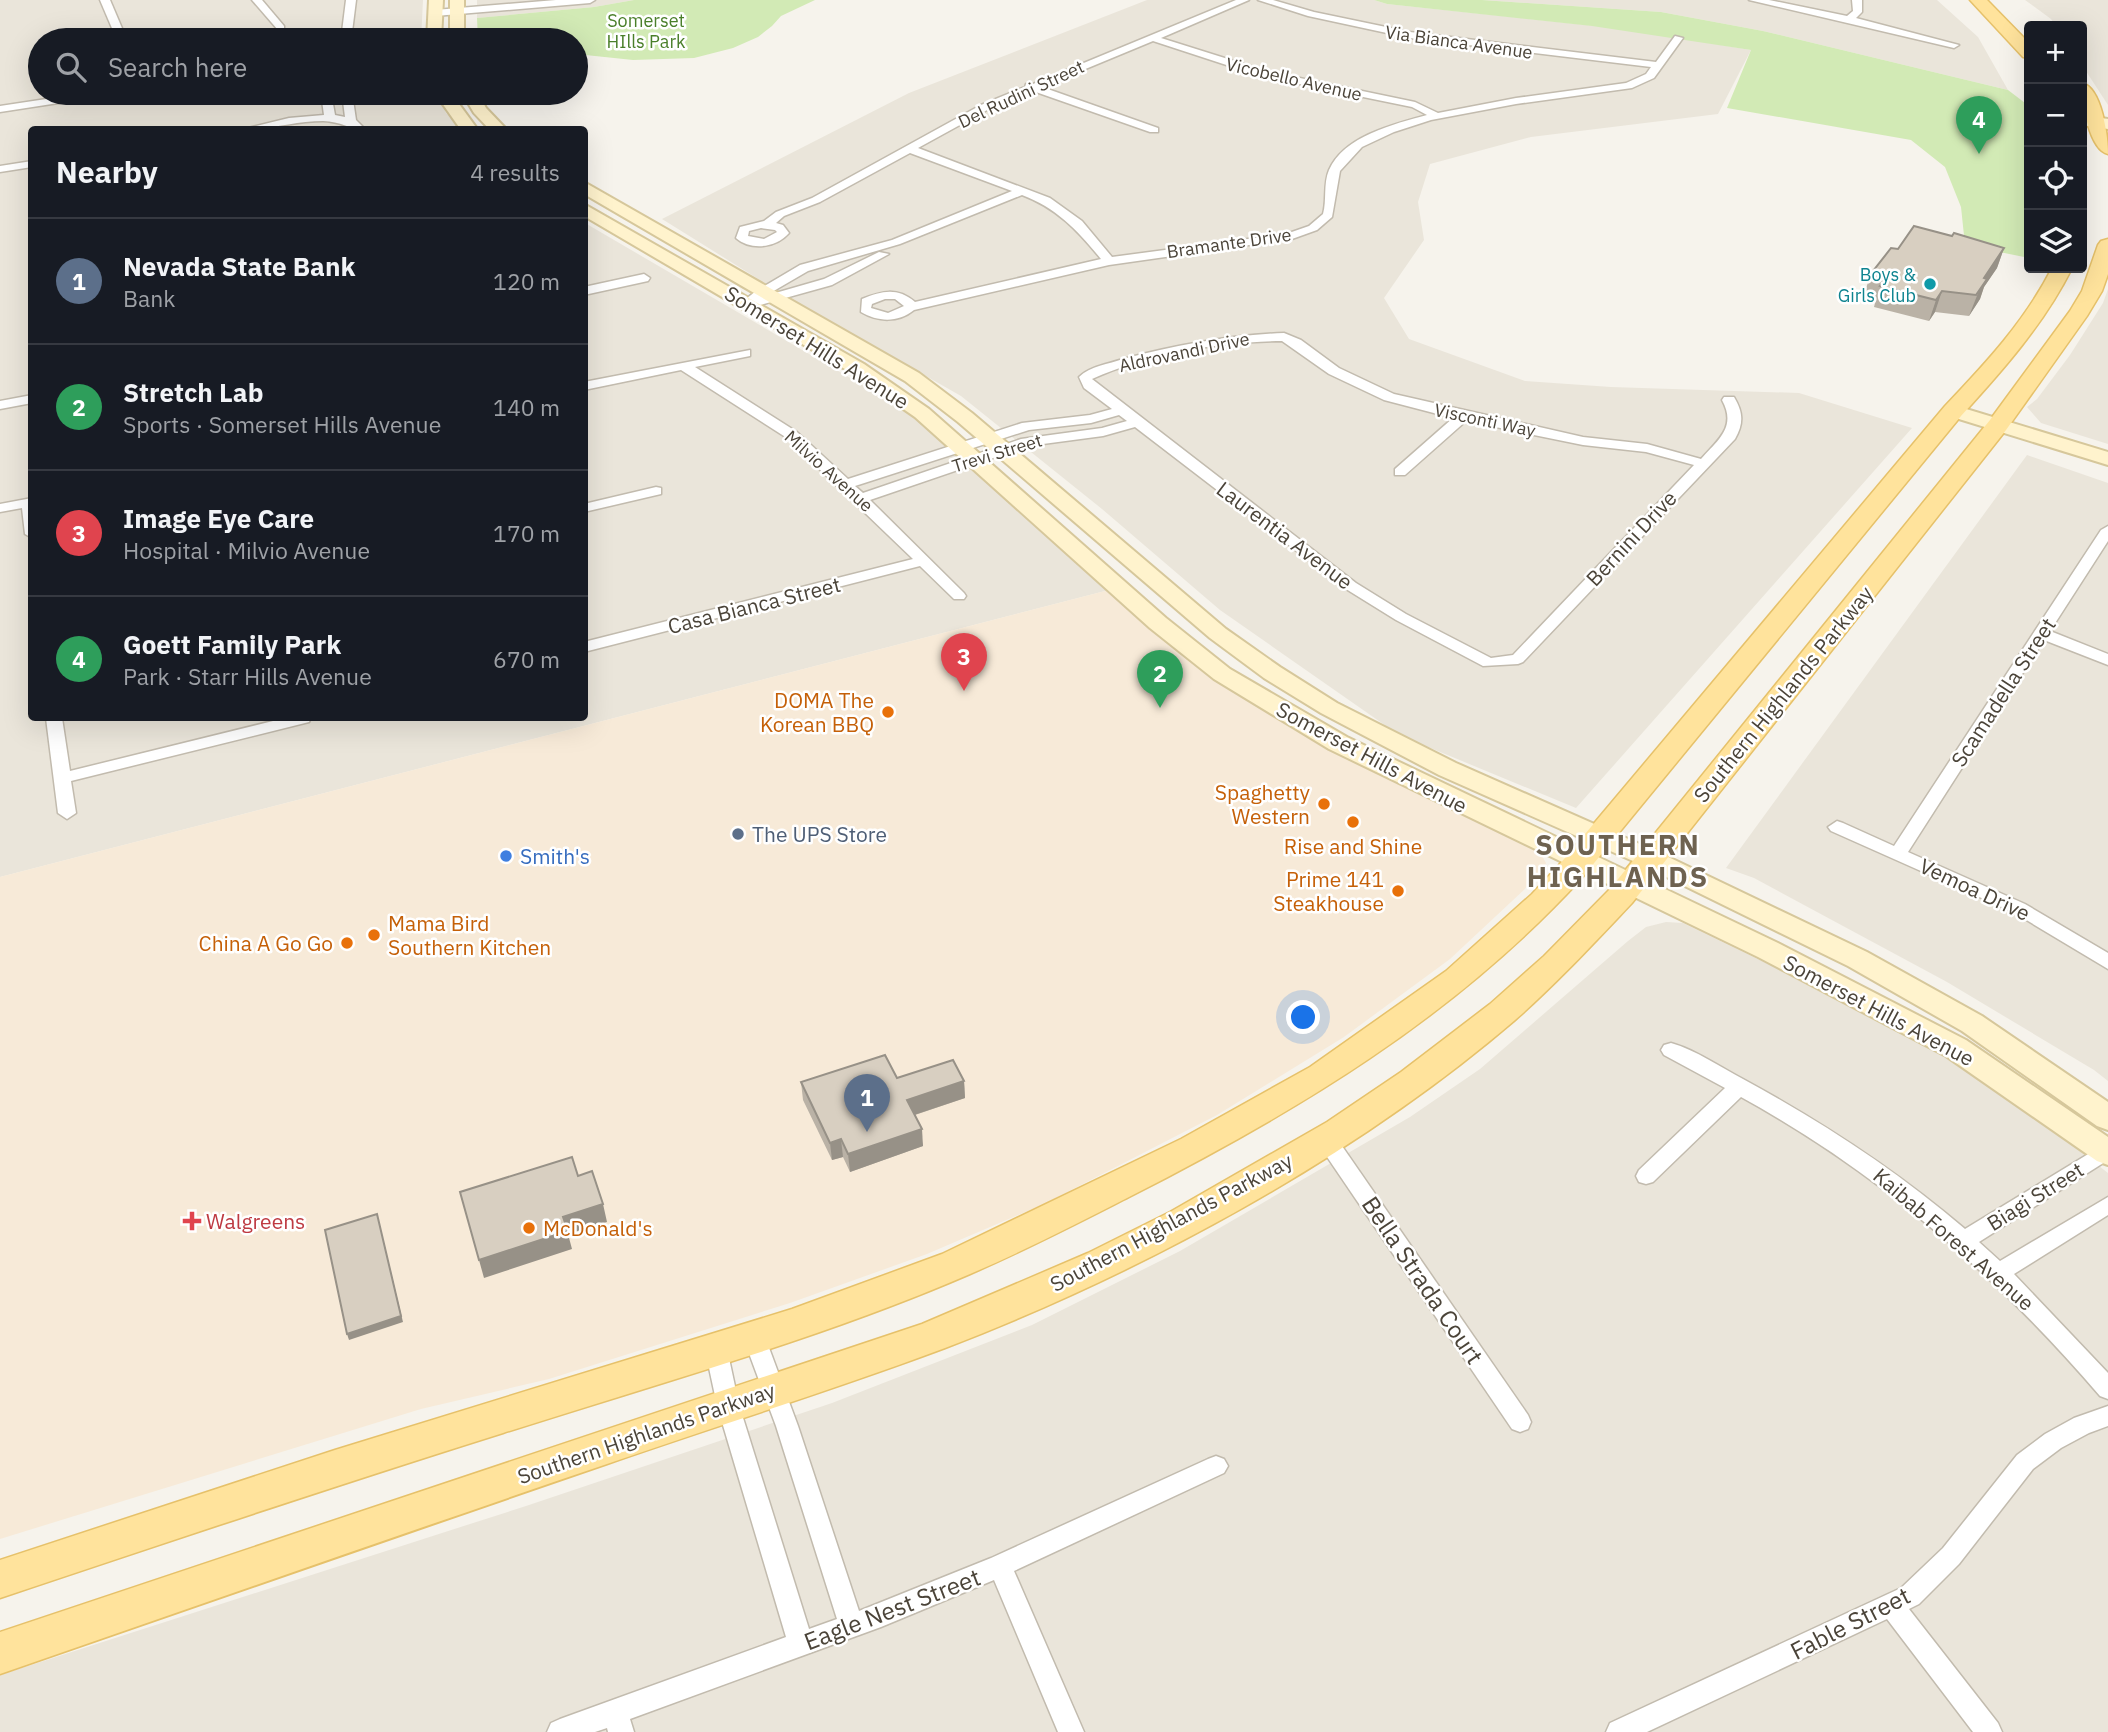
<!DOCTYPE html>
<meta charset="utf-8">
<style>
body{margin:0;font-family:"IBM Plex Sans",sans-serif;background:#242831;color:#f1f3f6}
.controls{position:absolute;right:21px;top:21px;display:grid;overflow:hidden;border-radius:7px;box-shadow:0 7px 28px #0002}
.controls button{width:63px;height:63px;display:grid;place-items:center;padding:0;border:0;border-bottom:2px solid #363941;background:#171b24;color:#f1f3f6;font:35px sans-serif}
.you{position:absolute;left:1304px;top:1018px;width:24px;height:24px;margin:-18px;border:5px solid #fff;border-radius:50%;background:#1a73e8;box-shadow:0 0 0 10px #1a73e833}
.badge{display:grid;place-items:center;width:46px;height:46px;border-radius:50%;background:#b45309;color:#fff;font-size:23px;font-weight:700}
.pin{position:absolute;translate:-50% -58px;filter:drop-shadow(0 2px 4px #0008)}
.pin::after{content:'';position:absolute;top:37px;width:24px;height:21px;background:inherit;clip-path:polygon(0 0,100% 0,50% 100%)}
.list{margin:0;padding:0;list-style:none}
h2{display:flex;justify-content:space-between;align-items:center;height:91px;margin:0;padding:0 28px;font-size:30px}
h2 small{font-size:23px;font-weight:400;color:#9ea1a6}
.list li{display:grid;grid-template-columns:46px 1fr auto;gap:21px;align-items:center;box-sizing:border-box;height:126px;padding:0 28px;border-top:2px solid #363941}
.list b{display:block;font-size:26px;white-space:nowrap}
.list p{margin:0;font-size:23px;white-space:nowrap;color:#9ea1a6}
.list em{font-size:23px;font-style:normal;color:#9ea1a6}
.icon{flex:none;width:38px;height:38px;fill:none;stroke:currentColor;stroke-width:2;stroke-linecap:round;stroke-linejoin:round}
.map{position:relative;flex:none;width:2108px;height:1732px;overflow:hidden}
.search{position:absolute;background:#171b24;box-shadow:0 7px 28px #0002;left:28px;top:28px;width:560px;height:77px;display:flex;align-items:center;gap:18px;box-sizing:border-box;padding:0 24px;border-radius:38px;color:#9ea1a6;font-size:26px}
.panel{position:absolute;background:#171b24;box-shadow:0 7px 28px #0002;left:28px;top:126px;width:560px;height:595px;border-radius:7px}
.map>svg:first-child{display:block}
.residential{fill:#eae5da}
.commercial{fill:#f7ead8}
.green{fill:#d2eab5}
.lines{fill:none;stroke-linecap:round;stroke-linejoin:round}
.street-casing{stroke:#c2bbae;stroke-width:3}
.secondary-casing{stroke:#d6c79b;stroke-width:4}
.primary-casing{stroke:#e6c16a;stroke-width:3}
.street{fill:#fff;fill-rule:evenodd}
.secondary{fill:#fff3cd;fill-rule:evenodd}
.primary{fill:#ffe39c;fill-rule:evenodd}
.wall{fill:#bab2a6}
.shaded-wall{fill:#979187}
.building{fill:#d8cfc1;stroke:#979187;stroke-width:2}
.culture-dot{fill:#0f9aa8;stroke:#fff;stroke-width:2.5}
.food-dot{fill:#e8710a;stroke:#fff;stroke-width:2.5}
.service-dot{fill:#5c6f8a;stroke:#fff;stroke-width:2.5}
.shop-dot{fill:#3f7fe0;stroke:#fff;stroke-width:2.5}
.health-dot{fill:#e0444e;stroke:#fff;stroke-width:2.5}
.labels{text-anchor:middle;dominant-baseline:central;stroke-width:5;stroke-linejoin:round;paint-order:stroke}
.far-park-label{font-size:18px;fill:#4a7f2a;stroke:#fff}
.far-street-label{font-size:18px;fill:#4b4439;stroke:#fff}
.far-culture-label{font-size:18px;fill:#0d838f;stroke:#fff;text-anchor:end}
.street-label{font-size:21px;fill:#4b4439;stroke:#fff}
.food-label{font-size:21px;fill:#c56008;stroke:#fff;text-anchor:end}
.service-label{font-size:21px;fill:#4e5e75;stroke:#fff;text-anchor:start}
.shop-label{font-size:21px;fill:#366cbe;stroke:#fff;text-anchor:start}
.health-label{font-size:21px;fill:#be3a42;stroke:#fff;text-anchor:start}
.near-street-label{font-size:24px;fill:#4b4439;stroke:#fff}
.district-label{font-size:28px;font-weight:bold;letter-spacing:2px;fill:#6e6250;stroke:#fff}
</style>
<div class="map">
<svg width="2108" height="1732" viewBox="0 0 2108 1732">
<rect width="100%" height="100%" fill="#f6f3ec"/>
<!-- residential -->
<g class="residential">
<path d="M0,0H423L421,40H40V93H437L446,113L464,129L32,130V718H584L585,223L917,417L1109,590L0,877Z"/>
<path d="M477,0H634L594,7L477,18Z"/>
<path d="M1147,0H1374L1387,4L1625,29L1751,50L1718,114L1531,137L1430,164L1418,202L1424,240L1384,298L1409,339L1525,381L1611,387L1799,393L1912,428L1576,808L1399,735L1220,610L1102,509L961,396L789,298L662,219L909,93Z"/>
<path d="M1482,0H1937L1978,37L2008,90L1763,31L1661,12Z"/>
<path d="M2025,0H2108V105L2082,65V26H2056L2051,19Z"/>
<path d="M2108,289V444L2041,423L2027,407L2037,399L2070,355L2103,303Z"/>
<path d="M2027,455L2108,483V1081L2094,1070L1947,982L1754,878L1726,868Z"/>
<path d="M1666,922L1683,923L1824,991L1944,1057L2045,1124L2108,1173V1732H0V1675L526,1506L832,1403L1032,1325L1180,1251L1410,1117L1480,1069L1628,941L1646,927Z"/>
</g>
<!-- commercial -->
<path class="commercial" d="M1109,590L1204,669L1245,698L1305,734L1529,845L1541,854L1546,863L1543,872L1450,959L1344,1037L1217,1115L1044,1204L927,1254L790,1303L549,1379L421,1409L0,1539V877Z"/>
<!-- green -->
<g class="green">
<path d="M634,0H815L781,16L772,26L758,37L733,48L694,58L633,60L576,54V40H478L477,18L594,7Z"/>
<path d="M1374,0H1482L1661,12L1763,31L2008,90L2029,106V258L1965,245L1961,207L1945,167L1911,140L1727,108L1751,50L1592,26L1387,4Z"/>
</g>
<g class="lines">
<!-- street casing -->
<g class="street-casing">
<g id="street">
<path d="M100,0H110L127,40H117Z"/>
<path d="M252,0H262L284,26V30H278Z"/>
<path d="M346,0H356L351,40H341Z"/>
<path d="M556,0H595L590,3L435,16L430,13L435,10Z"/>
<path d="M1236,0H1249L1161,38L1266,71L1415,102L1438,113L1516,98L1626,83L1646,74L1651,67L1410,38L1308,16L1258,0H1273L1314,12L1410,32L1656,62L1675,36L1683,38L1654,78L1632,88L1516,104L1431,120L1394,132L1362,147L1340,171L1332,217L1317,230L1292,239L1109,265L914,310C898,323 878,322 861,312L862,299C882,291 897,287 915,302L1101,259C1078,231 1057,208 1022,195L900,244L808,271L765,296L824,279L879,252L889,254L832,285L760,305L755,303L747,307L741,303L756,291L800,265L892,240L1012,191L910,153L820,202L784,216L776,223L783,225L789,233C776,248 751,251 736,238L740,227L764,221L776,212L812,198L981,105L1025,87L1026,84H1033ZM1153,41L1260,76L1412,107L1427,115C1394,124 1344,136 1329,170C1323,184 1327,200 1323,214L1309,226L1286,234L1112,257L1082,221L1050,198L918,148L989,109L1033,91L1150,132H1158V128L1042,87ZM761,228L775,230L777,232L764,239L748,236L749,231ZM885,299H895L904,306L888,313L871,308L872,304Z"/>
<path d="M1749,0H1769L1847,16L1853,11L1852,0H1862V12L1856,18L1959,45L1954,48Z"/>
<path d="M86,93H109L104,96L0,112V106Z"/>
<path d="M321,93H331L335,115L345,117L342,93H352L356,120L366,130C351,130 340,121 323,121C295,121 268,130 240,130L289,118L324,115Z"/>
<path d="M32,161V167L0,172V166Z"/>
<path d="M644,274L650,278L648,281L584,295V287Z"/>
<path d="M1284,333L1301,340L1339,368L1394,394L1583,437L1647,444L1701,459C1718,440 1737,427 1722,400L1724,397H1734C1743,412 1744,423 1735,439L1523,662L1518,664L1483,666L1396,620L1346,589L1135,427L1103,436L1028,446L870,500L964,593L966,596L964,599H954L920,566L584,652V642L913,559L787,438L681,370L584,390V382L750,350V356L695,367L797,432L848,479L1022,423L1090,415L1112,409L1084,388L1079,377C1090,366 1109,364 1123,359C1176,345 1229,335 1284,333ZM1282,341L1329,374L1384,400L1453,418L1395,469V475H1405L1466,421L1583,445L1646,452L1694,465L1513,655L1491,658L1406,614L1356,583L1092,379C1150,353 1219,342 1282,341ZM1119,415L1127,421L1102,428L1021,439L863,493L855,486L1029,430L1091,423Z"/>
<path d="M32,395V403L0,409V401Z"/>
<path d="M656,487L661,488V494L584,512V504Z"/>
<path d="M32,498V538L25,534L22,508L0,512V504Z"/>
<path d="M2108,526V541L2050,631L2108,654V665L2044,640L1908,852L2025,904L2108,953V969L2013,912L1831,831L1828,827L1837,821L1843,823L1894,846L2101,530Z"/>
<path d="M46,718H62L70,771L285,718H311L309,722L71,781L76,813L67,819L58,813Z"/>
<path d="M1671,1043C1696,1050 1720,1067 1743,1079C1822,1122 1896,1170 1965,1229L2108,1142V1160L1979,1242L2000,1261L2108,1197V1215L2014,1274L2108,1373V1399L2100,1396C1996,1275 1881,1174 1741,1097L1653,1182L1646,1184L1639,1182L1636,1176L1639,1170L1725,1088L1664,1055L1661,1050L1664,1045Z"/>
<path d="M1326,1131L1333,1133L1528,1415L1531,1422L1528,1429L1520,1432L1512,1429L1319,1145L1316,1139L1319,1133Z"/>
<path d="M754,1328L762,1330L765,1337L798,1426L859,1611L991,1558L1208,1459L1216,1456L1224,1459L1228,1466L1224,1473L1014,1571L1084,1732H1058L994,1580L881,1627L630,1719L634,1732H608L607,1728L595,1732H547L551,1723L560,1719L786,1637L717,1405L705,1349L708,1342L716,1340L724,1342L727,1349L739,1405L809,1629L837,1619L776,1426L743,1337L746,1330Z"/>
<path d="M2108,1406V1426L2089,1433L2061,1448L2033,1469L1959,1564L1919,1604L1909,1609L1998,1723L2002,1732H1973L1887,1619L1647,1732H1606L1610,1723L1901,1588L1943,1548L2017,1455L2045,1434L2074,1418Z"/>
</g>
</g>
<!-- secondary casing -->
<g class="secondary-casing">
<g id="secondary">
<path d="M429,0H443L441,40H427Z"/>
<rect x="450" y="0" width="14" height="40"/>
<path d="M435,93H451L478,130H461Z"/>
<path d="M462,93H478L486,108L507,130H490L474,113Z"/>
<path d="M2082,115L2108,119V129L2082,125Z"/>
<path d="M584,182L919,373L972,413L1226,629L1280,667L1337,703L1456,763L1660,853L1867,952L1982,1016L2108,1102V1130L2097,1126L1962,1031L1848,966L1642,865L1439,775L1321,713L1264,678L1210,638L958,422L905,381L584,194Z"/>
<path d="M584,204L864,364L929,409L1166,618L1230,669L1347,737L1778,943L1966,1040L2108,1137V1165L2097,1161L1946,1056L1758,957L1329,749L1214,679L1150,628L915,417L850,372L584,216Z"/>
<path d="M1953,405L2108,452V465L1946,415L1943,411L1946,407Z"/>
</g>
</g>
<!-- primary casing -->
<g class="primary-casing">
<g id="primary">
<path d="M1970,0H1987L2029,43V58L2023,57Z"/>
<path d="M2082,83C2102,88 2108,137 2108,154C2089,150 2081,100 2082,83Z"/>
<path d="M2108,239V274L2102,291L2087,316L2006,430L1632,903C1594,943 1556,984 1515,1020C1354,1158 1143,1272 945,1348C833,1390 719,1425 607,1464C404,1533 202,1604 0,1674V1632L922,1324L1088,1253L1170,1212L1327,1122L1401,1072L1490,1004L1544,956L1610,889L1990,420L2070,311L2082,291L2098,245L2101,241Z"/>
<path d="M2052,268H2072C2044,324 2003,370 1961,416L1581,879C1452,1019 1296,1112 1129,1197C1076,1224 1024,1251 970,1274C820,1339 659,1383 503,1433C334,1486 167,1542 0,1598V1560L335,1450L792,1309L942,1254L1181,1139L1310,1067L1446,971L1532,894L1559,865L1945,406C1986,363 2025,321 2052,268Z"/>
</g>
</g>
<!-- street -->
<use href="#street" class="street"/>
<!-- secondary -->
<use href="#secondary" class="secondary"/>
<!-- primary -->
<use href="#primary" class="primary"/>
</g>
<!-- wall -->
<g class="wall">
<path d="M1952,236L2004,248L1997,268L1984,287L1980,299L1969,316L1935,312L1929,321L1874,307L1876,299L1864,296L1870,275L1898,249Z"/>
<path d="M897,1078L964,1081L965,1098L915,1115L923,1146L850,1172L843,1157L832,1160L803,1100L801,1082Z"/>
</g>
<!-- shaded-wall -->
<g class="shaded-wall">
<path d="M2004,248L1997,268L1984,287L1980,299L1969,316L1984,278Z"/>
<path d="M1942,291L1935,312L1929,321L1936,300Z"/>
<path d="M964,1081L965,1098L908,1117L907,1100Z"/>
<path d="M922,1129L923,1146L850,1172L848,1154Z"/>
<path d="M841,1139L843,1157L832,1160L830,1143Z"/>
<path d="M603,1204L607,1222L568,1234L572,1249L484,1278L479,1260L563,1217Z"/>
<path d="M377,1214L403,1322L349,1340L347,1334Z"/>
</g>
<!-- building -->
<g class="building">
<path d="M1914,226L1952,236L1954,233L2004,248L1984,278L1987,279L1976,295L1942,291L1936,300L1880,286L1886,279L1870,275L1891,248L1898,249Z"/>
<path d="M885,1055L897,1078L953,1060L964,1081L907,1100L922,1129L848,1154L841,1139L830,1143L801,1082Z"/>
<path d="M572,1157L578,1176L592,1171L603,1204L563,1217L568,1231L479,1260L460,1192Z"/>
<path d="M377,1214L401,1316L347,1334L325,1230Z"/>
</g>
<!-- markers -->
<circle class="culture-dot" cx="1930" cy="284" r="7"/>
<g class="food-dot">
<circle cx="888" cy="712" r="7"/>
<circle cx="1324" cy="804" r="7"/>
<circle cx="1353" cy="822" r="7"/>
<circle cx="1398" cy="891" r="7"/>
<circle cx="374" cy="935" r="7"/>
<circle cx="347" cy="943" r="7"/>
<circle cx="529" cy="1228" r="7"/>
</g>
<circle class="service-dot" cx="738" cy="834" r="7"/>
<circle class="shop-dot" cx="506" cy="856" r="7"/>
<path class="health-dot" d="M188.5 1210.5h7v7h7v7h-7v7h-7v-7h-7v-7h7z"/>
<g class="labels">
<!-- far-park labels -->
<g class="far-park-label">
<text x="646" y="20">Somerset<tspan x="646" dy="21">HIlls Park</tspan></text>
</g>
<!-- far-street labels -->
<g class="far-street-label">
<text transform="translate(1459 42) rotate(8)">Via Bianca Avenue</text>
<text transform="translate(1294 79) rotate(13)">Vicobello Avenue</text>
<text transform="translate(1021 94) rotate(-25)">Del Rudini Street</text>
<text transform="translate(1229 243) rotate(-8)">Bramante Drive</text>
<text transform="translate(1184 352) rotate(-12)">Aldrovandi Drive</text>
<text transform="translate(1485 420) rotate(12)">Visconti Way</text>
<text transform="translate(997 453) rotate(-17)">Trevi Street</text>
<text transform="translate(829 471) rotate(42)">Milvio Avenue</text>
</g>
<!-- far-culture labels -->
<g class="far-culture-label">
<text x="1916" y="274">Boys &amp;<tspan x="1916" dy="21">Girls Club</tspan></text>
</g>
<!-- street labels -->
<g class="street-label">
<text transform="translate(817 347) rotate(32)">Somerset Hills Avenue</text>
<text transform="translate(1285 535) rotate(37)">Laurentia Avenue</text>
<text transform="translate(1631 538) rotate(-47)">Bernini Drive</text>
<text transform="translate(754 605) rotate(-14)">Casa Bianca Street</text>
<text transform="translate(2003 692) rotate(-57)">Scamadella Street</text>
<text transform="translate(1783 694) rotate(-51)">Southern Highlands Parkway</text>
<text transform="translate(1372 757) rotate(28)">Somerset Hills Avenue</text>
<text transform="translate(1975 889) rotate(25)">Vemoa Drive</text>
<text transform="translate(1879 1010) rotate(28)">Somerset Hills Avenue</text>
<text transform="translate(2035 1196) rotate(-32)">Biagi Street</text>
<text transform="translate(1171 1222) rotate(-28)">Southern Highlands Parkway</text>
<text transform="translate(1954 1239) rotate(41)">Kaibab Forest Avenue</text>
<text transform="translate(646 1433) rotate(-19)">Southern Highlands Parkway</text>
</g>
<!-- food labels -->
<g class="food-label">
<text x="874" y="700">DOMA The<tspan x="874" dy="24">Korean BBQ</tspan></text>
<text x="1310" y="792">Spaghetty<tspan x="1310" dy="24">Western</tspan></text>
<text x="1353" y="846" text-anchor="middle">Rise and Shine</text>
<text x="1384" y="879">Prime 141<tspan x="1384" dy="24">Steakhouse</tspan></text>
<text x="388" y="923" text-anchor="start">Mama Bird<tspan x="388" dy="24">Southern Kitchen</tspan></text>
<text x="333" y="943">China A Go Go</text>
<text x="543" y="1228" text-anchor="start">McDonald's</text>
</g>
<!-- service labels -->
<g class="service-label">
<text x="752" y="834">The UPS Store</text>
</g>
<!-- shop labels -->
<g class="shop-label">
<text x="520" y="856">Smith's</text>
</g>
<!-- health labels -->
<g class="health-label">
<text x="206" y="1221">Walgreens</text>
</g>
<!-- near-street labels -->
<g class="near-street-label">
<text transform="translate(1423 1280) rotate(56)">Bella Strada Court</text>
<text transform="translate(892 1609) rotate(-21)">Eagle Nest Street</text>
<text transform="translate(1850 1623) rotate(-27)">Fable Street</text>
</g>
<!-- district labels -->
<g class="district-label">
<text x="1618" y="844">SOUTHERN<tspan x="1618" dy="32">HIGHLANDS</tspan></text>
</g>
</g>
</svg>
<div class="controls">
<button>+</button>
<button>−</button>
<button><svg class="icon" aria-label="locate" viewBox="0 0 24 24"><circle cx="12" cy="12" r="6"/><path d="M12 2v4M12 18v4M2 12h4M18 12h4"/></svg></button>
<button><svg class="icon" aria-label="layers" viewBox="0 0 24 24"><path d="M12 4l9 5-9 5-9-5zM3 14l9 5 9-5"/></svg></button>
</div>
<div class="you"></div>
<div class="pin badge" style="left:867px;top:1132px;background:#5c6f8a">1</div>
<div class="pin badge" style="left:1160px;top:708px;background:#2e9e5b">2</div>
<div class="pin badge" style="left:964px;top:691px;background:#e0444e">3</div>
<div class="pin badge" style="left:1979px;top:154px;background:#2e9e5b">4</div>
<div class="search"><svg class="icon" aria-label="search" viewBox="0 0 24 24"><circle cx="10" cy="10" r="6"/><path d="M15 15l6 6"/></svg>Search here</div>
<section class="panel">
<h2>Nearby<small>4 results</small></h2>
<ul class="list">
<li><span class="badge" style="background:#5c6f8a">1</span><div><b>Nevada State Bank</b><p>Bank</p></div><em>120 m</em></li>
<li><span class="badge" style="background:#2e9e5b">2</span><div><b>Stretch Lab</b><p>Sports · Somerset Hills Avenue</p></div><em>140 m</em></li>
<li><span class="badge" style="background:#e0444e">3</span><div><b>Image Eye Care</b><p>Hospital · Milvio Avenue</p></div><em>170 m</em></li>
<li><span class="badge" style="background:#2e9e5b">4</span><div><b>Goett Family Park</b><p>Park · Starr Hills Avenue</p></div><em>670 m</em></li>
</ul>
</section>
</div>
